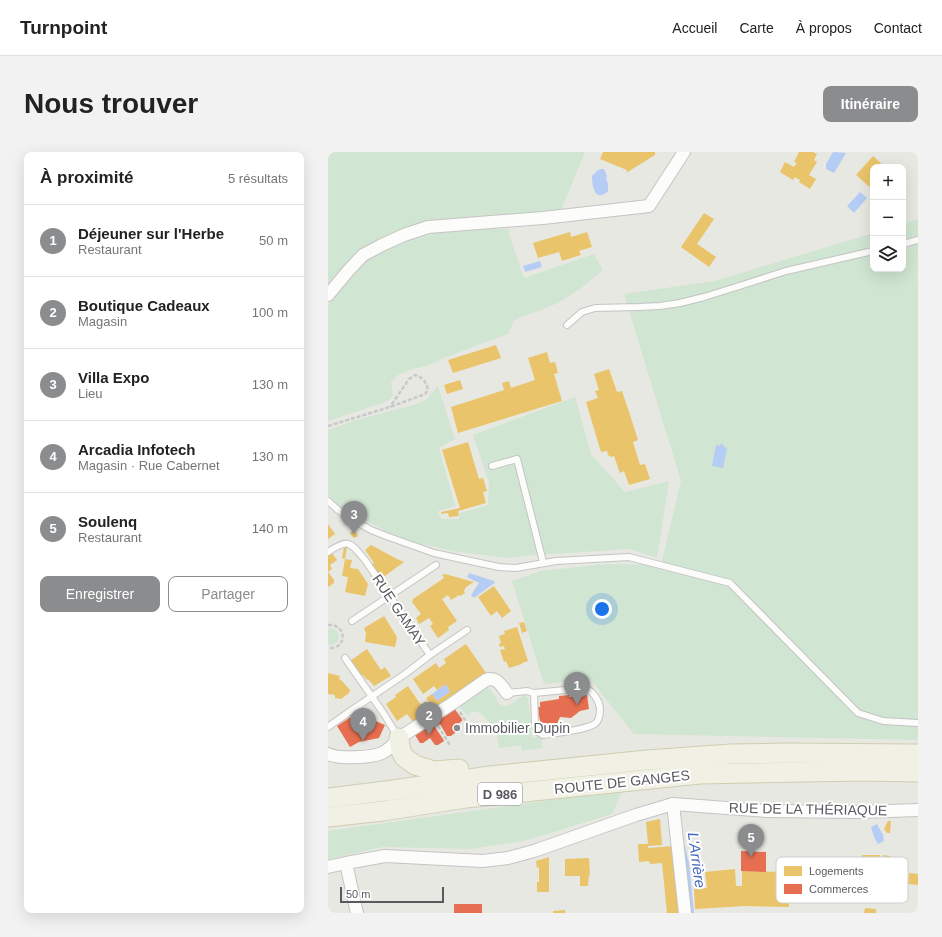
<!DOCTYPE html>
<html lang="fr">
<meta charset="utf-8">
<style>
body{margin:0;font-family:Helvetica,sans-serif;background:#f2f2f2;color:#222}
.controls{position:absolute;right:12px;top:12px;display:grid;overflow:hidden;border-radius:8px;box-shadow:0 4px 16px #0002}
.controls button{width:36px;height:36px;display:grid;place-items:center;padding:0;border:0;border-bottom:1px solid #e0e0e0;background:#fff;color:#222;font:20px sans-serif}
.scale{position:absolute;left:12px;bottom:10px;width:104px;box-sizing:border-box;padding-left:4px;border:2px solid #585a60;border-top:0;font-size:11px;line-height:14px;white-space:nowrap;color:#585a60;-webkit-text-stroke:3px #fff;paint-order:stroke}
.you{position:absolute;left:274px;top:457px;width:14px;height:14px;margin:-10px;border:3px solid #fff;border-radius:50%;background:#1a73e8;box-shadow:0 0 0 6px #1a73e833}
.badge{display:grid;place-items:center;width:26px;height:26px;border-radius:50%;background:#8a8c8e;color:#fff;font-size:13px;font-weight:700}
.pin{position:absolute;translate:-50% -33px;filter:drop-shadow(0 1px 2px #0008)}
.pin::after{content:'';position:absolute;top:21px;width:14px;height:12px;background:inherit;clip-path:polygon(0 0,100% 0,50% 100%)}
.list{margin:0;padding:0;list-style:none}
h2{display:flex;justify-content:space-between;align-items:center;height:52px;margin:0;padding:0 16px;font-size:17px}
h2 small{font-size:13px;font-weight:400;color:#767676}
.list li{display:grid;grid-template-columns:26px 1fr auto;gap:12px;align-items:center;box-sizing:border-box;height:72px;padding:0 16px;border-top:1px solid #e0e0e0}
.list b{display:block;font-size:15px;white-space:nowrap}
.list p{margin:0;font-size:13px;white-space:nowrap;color:#767676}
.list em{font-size:13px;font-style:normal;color:#767676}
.actions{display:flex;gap:8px;padding:12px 16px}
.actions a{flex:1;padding:9px 0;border:1px solid #8a8c8e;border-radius:8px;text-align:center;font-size:14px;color:#8a8c8e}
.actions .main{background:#8a8c8e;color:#fff}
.icon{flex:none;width:22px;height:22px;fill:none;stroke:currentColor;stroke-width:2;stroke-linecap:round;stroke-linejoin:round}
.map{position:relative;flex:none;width:590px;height:761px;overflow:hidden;border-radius:8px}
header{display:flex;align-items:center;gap:24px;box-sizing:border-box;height:56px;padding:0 20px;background:#fff;border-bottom:1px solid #e0e0e0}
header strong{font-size:19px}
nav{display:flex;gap:22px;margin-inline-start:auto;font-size:14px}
.intro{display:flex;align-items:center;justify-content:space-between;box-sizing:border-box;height:96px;padding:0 24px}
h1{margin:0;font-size:28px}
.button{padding:10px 18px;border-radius:8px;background:#8a8c8e;color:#fff;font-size:14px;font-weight:700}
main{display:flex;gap:24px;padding:0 24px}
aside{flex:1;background:#fff;border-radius:8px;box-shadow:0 4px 16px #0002}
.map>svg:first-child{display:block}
.green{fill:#d0e5d2}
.water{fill:#b5ccf4}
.homes{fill:#e9c46a}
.shops{fill:#e76f51}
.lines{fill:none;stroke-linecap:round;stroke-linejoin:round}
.stream{stroke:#b5ccf4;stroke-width:4}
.lane-casing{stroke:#c4c4c4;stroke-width:8}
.street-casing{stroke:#c4c4c4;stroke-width:14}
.primary-casing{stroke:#cfcdb0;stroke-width:21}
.path{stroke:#c6cac9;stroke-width:2.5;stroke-dasharray:4 2;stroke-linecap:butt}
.lane{stroke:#fcfcfb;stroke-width:6}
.street{stroke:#fcfcfb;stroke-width:12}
.primary{stroke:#f0f0e5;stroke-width:19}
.poi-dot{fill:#8a8c8e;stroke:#fff;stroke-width:1.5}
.labels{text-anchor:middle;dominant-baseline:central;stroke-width:4;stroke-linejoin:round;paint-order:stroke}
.shield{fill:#fff;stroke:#8a8c90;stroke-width:1}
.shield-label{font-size:13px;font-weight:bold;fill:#585a60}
.street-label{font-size:14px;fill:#585a60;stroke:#fff}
.poi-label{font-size:14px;fill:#585a60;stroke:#fff;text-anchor:start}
.water-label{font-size:15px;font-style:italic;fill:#4466bc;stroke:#fff}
.key{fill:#fff;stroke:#cdcecf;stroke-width:1}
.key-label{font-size:11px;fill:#585a60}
</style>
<header>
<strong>Turnpoint</strong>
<nav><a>Accueil</a><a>Carte</a><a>À propos</a><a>Contact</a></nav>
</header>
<div class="intro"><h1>Nous trouver</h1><a class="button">Itinéraire</a></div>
<main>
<aside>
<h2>À proximité<small>5 résultats</small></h2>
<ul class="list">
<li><span class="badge">1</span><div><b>Déjeuner sur l'Herbe</b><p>Restaurant</p></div><em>50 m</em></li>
<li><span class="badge">2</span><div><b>Boutique Cadeaux</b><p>Magasin</p></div><em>100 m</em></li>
<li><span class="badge">3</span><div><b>Villa Expo</b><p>Lieu</p></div><em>130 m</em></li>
<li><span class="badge">4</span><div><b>Arcadia Infotech</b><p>Magasin · Rue Cabernet</p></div><em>130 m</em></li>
<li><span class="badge">5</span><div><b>Soulenq</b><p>Restaurant</p></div><em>140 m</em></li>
</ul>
<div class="actions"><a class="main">Enregistrer</a><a>Partager</a></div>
</aside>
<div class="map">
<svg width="590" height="761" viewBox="0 0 590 761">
<rect width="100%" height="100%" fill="#e8e8e2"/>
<!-- green -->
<g class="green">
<path d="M0,0H257L233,58L106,69L68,79L34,96L6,124L0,132Z"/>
<path d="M590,67V588L306,582L262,527L216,532L184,429L213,419L277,412L333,413L353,329L296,142L387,129L545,81V117H575V72Z"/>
<path d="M140,77H181V82L196,126L266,102L275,118L252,137L230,151L208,160L192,165L186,169L180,182L118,205L99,214L85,217L70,223L63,230L65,243L60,249L0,269V152L37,109L59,94L107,81Z"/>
<path d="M110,234L127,287L111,296L127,354L110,359L113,367H131L132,361L160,353L161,330L145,283L247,245L263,302L297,340L341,329L329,406L302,397L208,403L179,406L124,399L86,390L60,380L22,361L7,350L0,342V278L25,269L85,253L98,248Z"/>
<path d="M4,476C9,478 11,481 11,487C9,491 5,494 0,492V477Z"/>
<path d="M156,535C166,536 167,549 174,554H180L196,543L200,546L204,586L213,584L214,596L194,599L193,593L171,596L168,578L155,563L149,560H143L139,564L131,553Z"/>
<path d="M295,638L284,662L196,689L142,697L55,695L0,707V679Z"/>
</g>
<!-- water -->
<g class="water">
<path d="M505,0L518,1L506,21L498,17V12Z"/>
<path d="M273,17H276L279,24L278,26L280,32V39C267,51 264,34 264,24C267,21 269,18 273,17Z"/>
<path d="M532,40L539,46L526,61L519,54Z"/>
<path d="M212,109L214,115L197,120L195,114Z"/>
<path d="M393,292H395L396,295L399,296L395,316L384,314L388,293L391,294Z"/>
<path d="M141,421L166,429L167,431L165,432L146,446L143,443L151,431L139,425Z"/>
<path d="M118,532L122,540L109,549L104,542Z"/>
<path d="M549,672L555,683L556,689L550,692L546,685L543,675Z"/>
</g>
<!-- homes -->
<g class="homes">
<path d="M275,0H327V3L298,21L299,18L272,7Z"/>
<path d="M471,0H485L489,2L486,8L489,10L481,23L488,27L482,37L471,30L472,28L467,25L465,28L452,20L457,10L466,15L469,11L466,10Z"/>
<path d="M545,4L557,15H545V38L528,23Z"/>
<path d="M376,61L386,67L369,92L388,105L381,115L353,95Z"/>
<path d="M242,80L243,85L259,80L264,95L251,99L253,103L234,109L231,100L210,106L205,91Z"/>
<path d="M168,193L173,206L125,221L120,208Z"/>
<path d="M219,200L222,211L227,210L230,221L226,222L234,249L130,281L123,255L176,238L174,231L181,229L183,236L207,228L200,206Z"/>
<path d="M281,217L289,240L294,239L301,260L310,288L305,290L312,313L317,312L322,327L301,333L296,319L292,321L286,304L283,305L280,303L279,299L273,300L258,250L270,246L267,239L271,238L266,222Z"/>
<path d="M132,228L135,237L119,242L116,233Z"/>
<path d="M140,290L151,327L155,326L159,339L155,340L158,351L130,359L131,364L121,365L120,361L113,362V360L132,356L114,298Z"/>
<path d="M0,372L7,382L0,387Z"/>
<path d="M26,378L30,384L26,386L22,381Z"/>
<path d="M43,393L69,407L76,410L54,426L44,412L46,411L37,398Z"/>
<path d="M16,395H19L17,407L14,406Z"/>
<path d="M4,401L9,408L2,413L4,417L0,420V404Z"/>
<path d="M17,407L24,408L22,416L30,417L40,432L37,444L17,440L20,425L14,424Z"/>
<path d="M0,420L6,428V431L0,435Z"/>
<path d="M117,422L146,430L138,435L136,439L137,441L132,444L131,443L123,448L120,443L114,447L129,469L120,475L121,478L110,486L102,474L105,472L101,466L91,472L88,466L93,462L84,450L85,447L116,426L114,423Z"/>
<path d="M166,434L183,459L174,466L169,459L163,464L150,445Z"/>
<path d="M56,464L69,485L67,495L37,490L38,481L36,476Z"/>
<path d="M196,470L199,479L194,481L191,471Z"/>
<path d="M189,475L200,509L194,511V512L181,516L178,509L176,510L172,498L177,497L176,494L172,495L171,492L173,491L171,484L177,482L176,479Z"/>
<path d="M138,492L158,521L106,557L98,546L104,542L109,549L122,540L118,532L109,538L106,534L95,542L85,527L108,511L111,516L118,511L116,507Z"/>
<path d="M39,497L53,518L57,515L63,524L46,534L40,527L39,528L35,523L33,525L22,509Z"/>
<path d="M0,521L12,524L11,527L14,529L22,538L21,541L13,547L7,546V543L0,542Z"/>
<path d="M80,534L93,553L98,549L104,557L85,570L79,562L69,569L58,552L68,545L67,543Z"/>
<path d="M332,667L334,693L320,694V696L346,694L352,761H339L334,711L322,712L321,709L311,710L310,692H320L318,670Z"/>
<path d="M560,669H563L562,681H559L556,677Z"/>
<path d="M534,703H552V711H548V724H525V711H534Z"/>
<path d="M555,703L562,704L561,711H554Z"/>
<path d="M221,705V740H209V730H211V715L209,716L208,709Z"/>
<path d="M261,706L262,723H261L260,734H252V724H237V707Z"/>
<path d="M407,717L408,734H414V719L461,720V755L417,754L367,757L366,737L379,736L377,720Z"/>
<path d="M581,721L590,722V733L580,732Z"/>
<path d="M537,756L548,757V761H536Z"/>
<path d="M237,758V761H225V759Z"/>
</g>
<!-- shops -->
<g class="shops">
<path d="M241,543V545L259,543L261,557L252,559L243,566L232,565L227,577L216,579V574L213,575V573L211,564L210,555H212V550L231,547V544Z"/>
<path d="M36,556L43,567L57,573L51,586L31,590L22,595L9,574Z"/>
<path d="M126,556L134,567V569L126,575L129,578L128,580L123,584H119L112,572L107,575L115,587L116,589L110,593H107L102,586L95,591H92L87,583Z"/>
<path d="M413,699L438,700V720L413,719Z"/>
<rect x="126" y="752" width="28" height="9"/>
</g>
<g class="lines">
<!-- stream -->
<path class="stream" d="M355,695L359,711L364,761"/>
<!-- lane casing -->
<g class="lane-casing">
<g id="lane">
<path d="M575,92L590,88"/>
<path d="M239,173L254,160L267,156L311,155L332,154L352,151L376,145L405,136L458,119L545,99"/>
<path d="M164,314L189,307L215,410"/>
<path d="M0,349L9,357L20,365L43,378L58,384L106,401L138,408L171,415L188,416L228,409L301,405L402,431L530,561L555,569L590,571"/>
<path d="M0,400C21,386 22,390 37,408L102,503L77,522L21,560L0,575"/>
<path d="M24,469L108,413"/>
<path d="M102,503L139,478"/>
<path d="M17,506L56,562L70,585"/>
<path d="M179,541L199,539L206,541L258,536C265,540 271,548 272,556C272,561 271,568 268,571C260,578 227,581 215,583L210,580L207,574L206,541"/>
</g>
</g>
<!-- street casing -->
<g class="street-casing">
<g id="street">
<path d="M0,143L20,119L35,103L54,93L76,83L100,75L215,66L321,54L356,0"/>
<path d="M0,602C10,607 43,606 54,601C61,598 66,592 71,586L125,551L158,528C169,524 173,534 179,541"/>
<path d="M345,652L357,761"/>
<path d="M18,711L29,761"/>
<path d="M0,715L18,711L57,704L155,709L180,706L206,699L308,663L345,652L438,659L531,660L590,658"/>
</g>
</g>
<!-- primary casing -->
<g class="primary-casing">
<g id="primary">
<path d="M71,586L73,599L76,605L87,613L106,619L131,617"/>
<path d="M0,646L65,638L162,624L319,608L403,602L458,601L590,602"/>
<path d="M0,665L55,659L138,646L372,622L536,619L590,620"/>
</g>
</g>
<!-- path -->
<g class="path">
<path d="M0,274L62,255L97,242L100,238C98,229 95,226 87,223L81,227L62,255"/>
<path d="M0,473C19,471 20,498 0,496"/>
<path d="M132,560L145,581"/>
<path d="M110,574L122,593"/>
</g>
<!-- lane -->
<use href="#lane" class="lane"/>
<!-- street -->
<use href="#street" class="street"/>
<!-- primary -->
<use href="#primary" class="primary"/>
</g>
<!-- markers -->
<circle class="poi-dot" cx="129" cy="576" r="4"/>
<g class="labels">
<!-- shield labels -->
<rect class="shield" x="150" y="631" width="44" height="22" rx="3"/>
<g class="shield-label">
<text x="172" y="642">D 986</text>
</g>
<!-- street labels -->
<g class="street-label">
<text transform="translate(71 458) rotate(56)">RUE GAMAY</text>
<text transform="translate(294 630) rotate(-6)">ROUTE DE GANGES</text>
<text transform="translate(480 657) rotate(1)">RUE DE LA THÉRIAQUE</text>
</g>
<!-- poi labels -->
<g class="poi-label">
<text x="137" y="576">Immobilier Dupin</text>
</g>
<!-- water labels -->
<g class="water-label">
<text transform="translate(369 708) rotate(82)">L'Arrière</text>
</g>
</g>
<!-- legend -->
<rect x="448" y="705" width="132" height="46" rx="6" class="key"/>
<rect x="456" y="714" width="18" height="10" fill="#e9c46a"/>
<rect x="456" y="732" width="18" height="10" fill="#e76f51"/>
<g class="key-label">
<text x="481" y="723">Logements</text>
<text x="481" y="741">Commerces</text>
</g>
</svg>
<div class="controls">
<button>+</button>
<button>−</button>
<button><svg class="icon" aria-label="layers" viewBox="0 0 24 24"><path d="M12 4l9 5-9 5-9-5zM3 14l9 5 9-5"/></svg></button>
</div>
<div class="scale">50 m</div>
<div class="you"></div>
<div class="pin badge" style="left:249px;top:553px">1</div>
<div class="pin badge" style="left:101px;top:583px">2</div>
<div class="pin badge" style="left:26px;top:382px">3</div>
<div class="pin badge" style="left:35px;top:589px">4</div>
<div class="pin badge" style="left:423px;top:705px">5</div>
</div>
</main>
